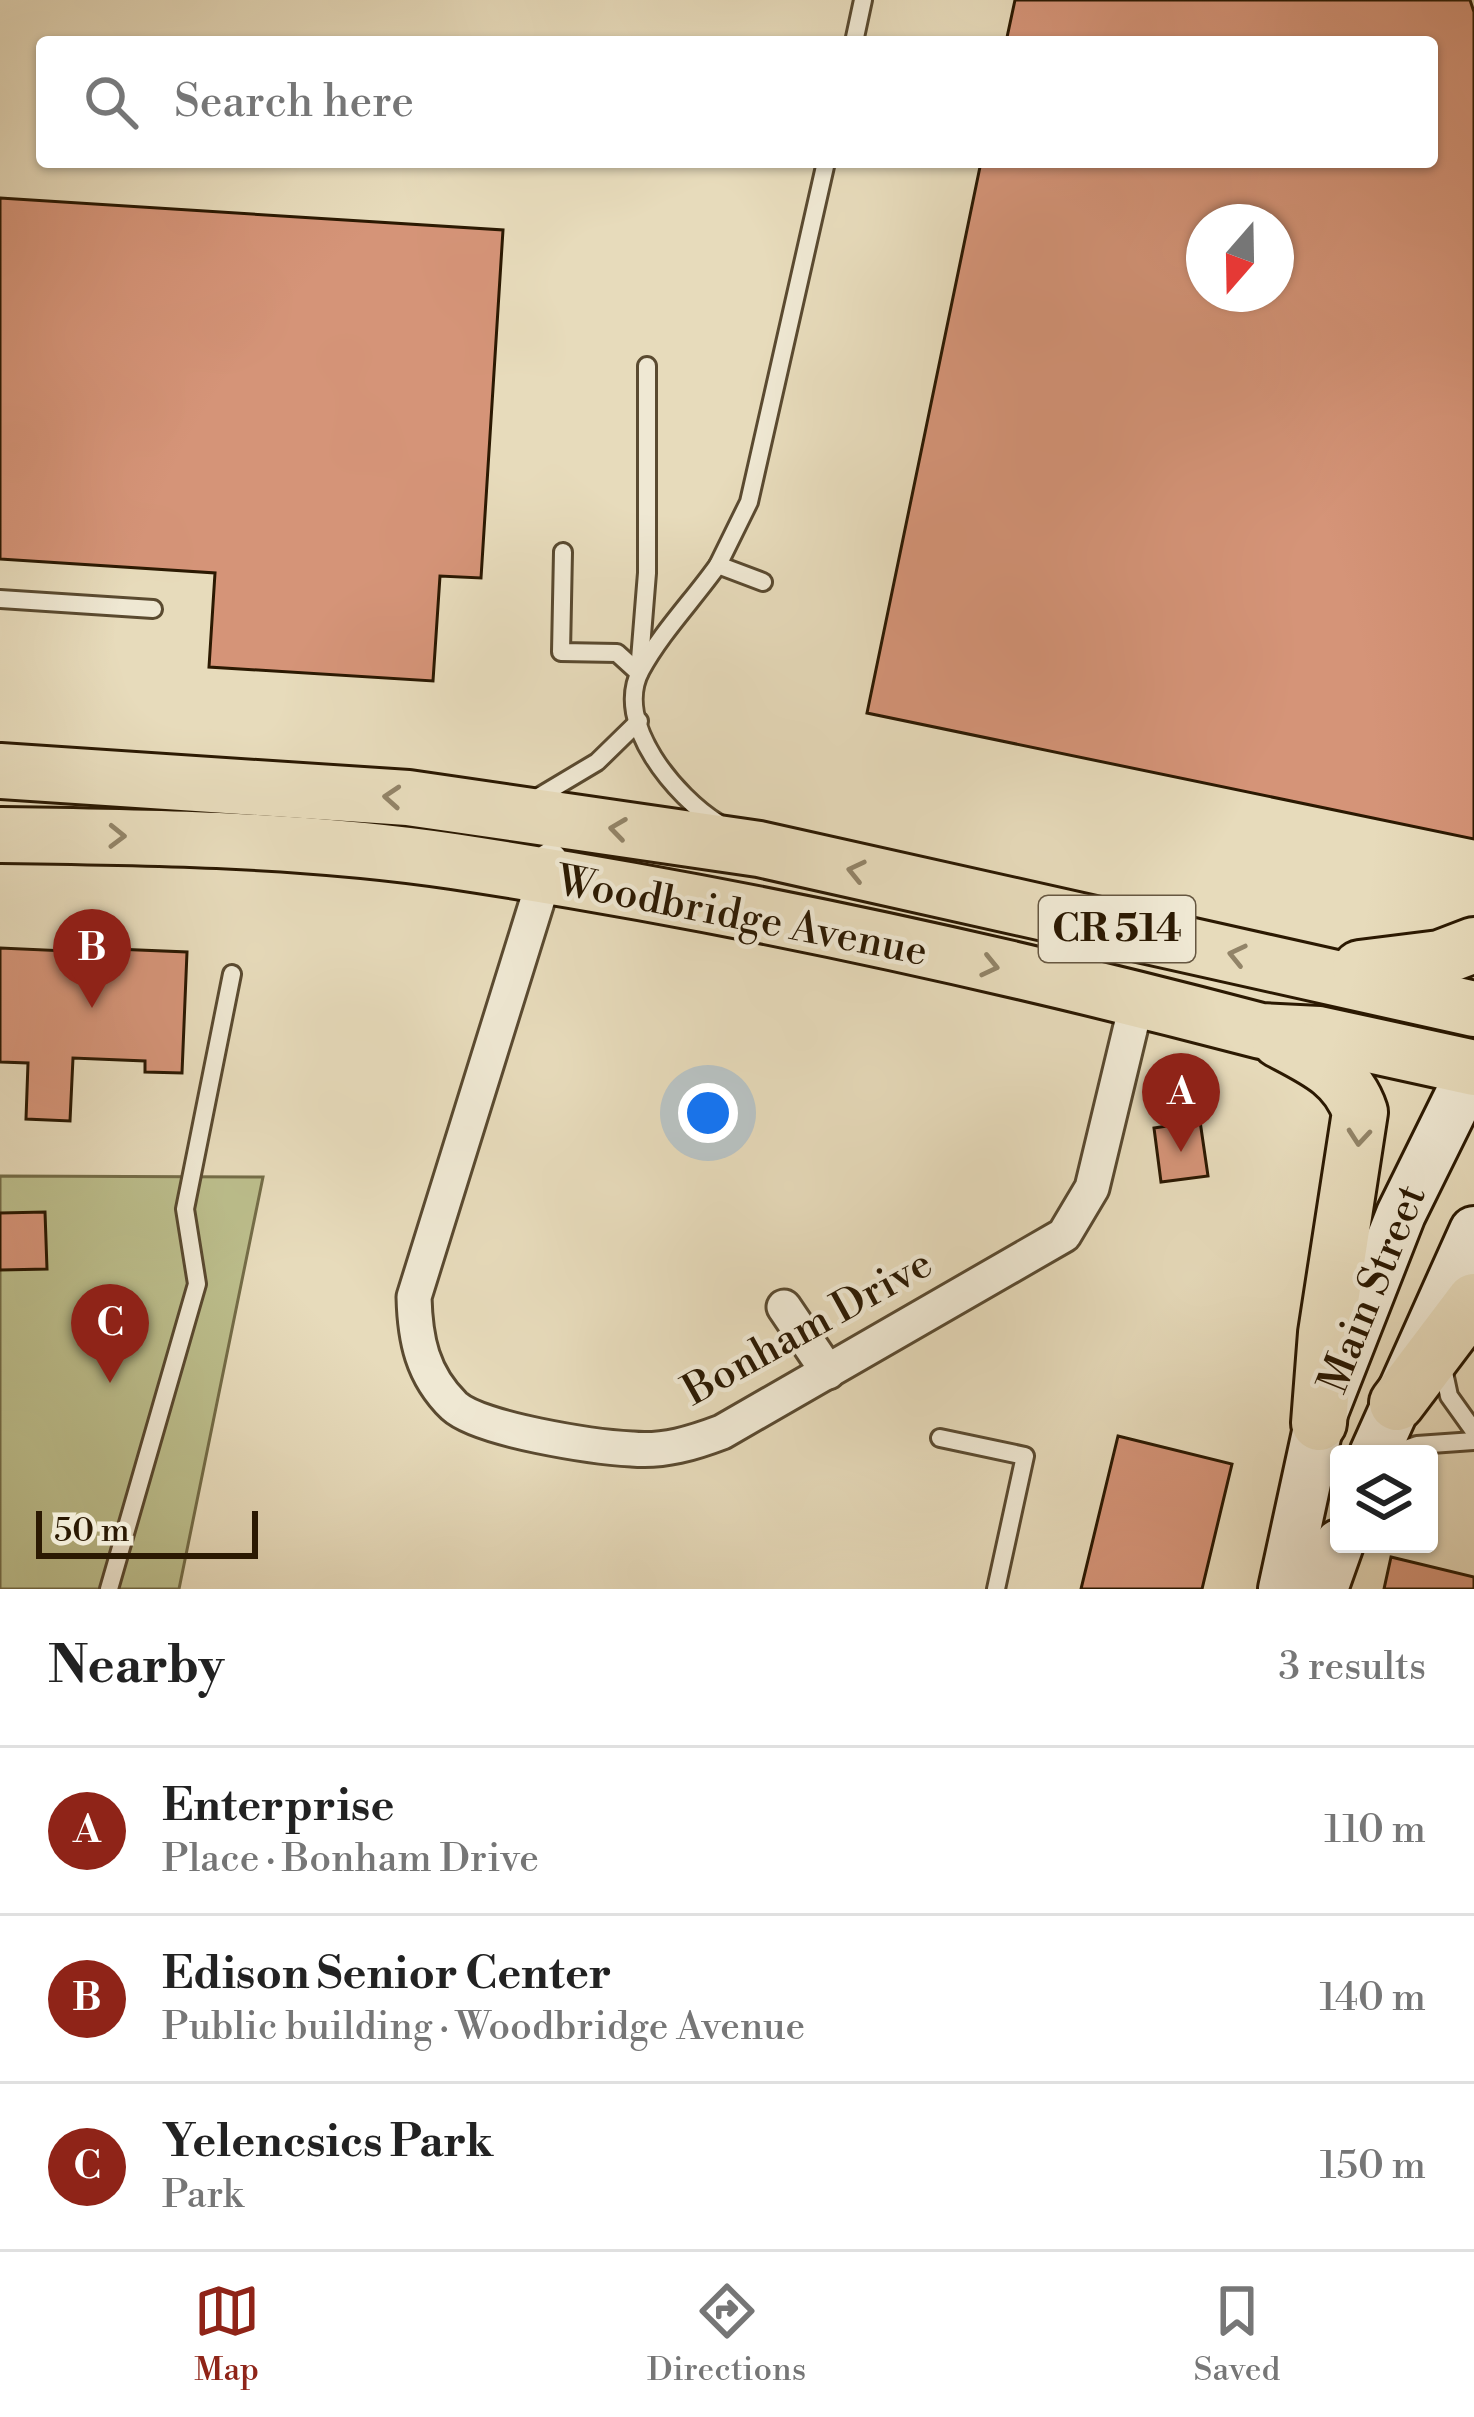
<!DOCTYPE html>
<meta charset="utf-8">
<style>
body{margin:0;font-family:"Libre Bodoni",serif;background:#f6f6f6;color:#222}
.controls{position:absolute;right:36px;bottom:36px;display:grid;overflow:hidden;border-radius:12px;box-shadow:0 3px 9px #0004}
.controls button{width:108px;height:108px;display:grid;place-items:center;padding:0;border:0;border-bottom:3px solid #e0e0e0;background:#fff;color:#222;font:60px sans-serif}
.compass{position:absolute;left:1186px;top:204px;width:108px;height:108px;border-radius:50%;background:#fff;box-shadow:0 3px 9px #0004;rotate:200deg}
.scale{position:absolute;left:36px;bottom:30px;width:222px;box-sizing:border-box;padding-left:12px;border:6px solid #2b1902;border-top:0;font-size:33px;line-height:42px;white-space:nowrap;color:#2b1902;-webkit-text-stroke:9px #efe8d3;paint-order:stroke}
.you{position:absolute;left:708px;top:1113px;width:42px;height:42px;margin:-30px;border:9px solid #fff;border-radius:50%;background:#1a73e8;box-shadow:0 0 0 18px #1a73e833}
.badge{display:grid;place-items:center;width:78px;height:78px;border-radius:50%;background:#8f2418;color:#fff;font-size:39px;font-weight:700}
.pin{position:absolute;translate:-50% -99px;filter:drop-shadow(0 3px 6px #0008)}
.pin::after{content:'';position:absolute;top:63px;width:42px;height:36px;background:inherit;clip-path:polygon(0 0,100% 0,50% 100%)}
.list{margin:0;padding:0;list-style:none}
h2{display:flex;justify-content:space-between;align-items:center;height:156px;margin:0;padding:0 48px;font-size:51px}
h2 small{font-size:39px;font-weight:400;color:#767676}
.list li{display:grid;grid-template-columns:78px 1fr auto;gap:36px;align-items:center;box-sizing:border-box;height:168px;padding:0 48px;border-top:3px solid #e0e0e0}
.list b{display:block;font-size:45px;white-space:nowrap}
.list p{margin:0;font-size:39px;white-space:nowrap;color:#767676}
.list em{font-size:39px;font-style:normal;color:#767676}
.icon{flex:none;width:66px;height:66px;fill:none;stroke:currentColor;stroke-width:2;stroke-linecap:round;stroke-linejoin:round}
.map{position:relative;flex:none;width:1474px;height:1589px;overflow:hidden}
.search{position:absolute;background:#fff;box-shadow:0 3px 9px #0004;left:36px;right:36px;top:36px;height:132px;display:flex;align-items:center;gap:30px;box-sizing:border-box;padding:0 42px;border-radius:12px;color:#767676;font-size:45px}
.sheet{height:660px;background:#fff}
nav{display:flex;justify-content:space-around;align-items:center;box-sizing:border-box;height:168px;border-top:3px solid #e0e0e0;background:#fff;font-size:33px;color:#767676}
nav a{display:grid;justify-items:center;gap:6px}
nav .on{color:#8f2418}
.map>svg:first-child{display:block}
.green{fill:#bcbe8c;stroke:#746c47;stroke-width:3}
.building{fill:#d59478;stroke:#2b1902;stroke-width:3;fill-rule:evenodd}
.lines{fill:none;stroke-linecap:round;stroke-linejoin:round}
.service-casing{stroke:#5a4a30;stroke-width:22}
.minor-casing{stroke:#5a4a30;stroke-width:39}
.secondary-casing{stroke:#2b1902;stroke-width:54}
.primary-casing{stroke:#2b1902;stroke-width:60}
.service{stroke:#efe8d3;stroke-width:16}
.minor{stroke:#efe8d3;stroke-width:33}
.secondary{stroke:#efe8d3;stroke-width:48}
.primary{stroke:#e7dbbb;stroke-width:54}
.oneway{stroke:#928468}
.labels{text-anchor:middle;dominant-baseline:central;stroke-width:9;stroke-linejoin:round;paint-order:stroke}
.shield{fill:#efe8d3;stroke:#665741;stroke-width:3}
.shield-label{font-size:39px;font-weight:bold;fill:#2b1902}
.street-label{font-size:42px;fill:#2b1902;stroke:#efe8d3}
</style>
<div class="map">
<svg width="1474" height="1589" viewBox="0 0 1474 1589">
<rect width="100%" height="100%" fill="#e7dbbb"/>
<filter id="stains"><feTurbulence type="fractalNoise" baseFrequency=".00167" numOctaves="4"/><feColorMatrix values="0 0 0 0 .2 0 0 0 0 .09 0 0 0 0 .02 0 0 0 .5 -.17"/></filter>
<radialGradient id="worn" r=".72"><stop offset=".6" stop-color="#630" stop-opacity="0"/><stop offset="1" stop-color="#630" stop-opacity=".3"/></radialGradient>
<!-- green -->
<path class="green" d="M0,1176L263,1177L179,1589H0Z"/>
<!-- building -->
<g class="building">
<path d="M1015,0H1470L1474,12V839L867,713L981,162H1432V42H1006ZM1204,222H1276V294H1204Z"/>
<path d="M0,198L503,230L481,578L440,576L433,681L209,667L215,573L0,559Z"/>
<path d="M66,947L187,952L182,1073L145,1072V1061L73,1058L70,1121L26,1119L28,1063L0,1062V948L66,951Z"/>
<path d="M1200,1121L1208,1176L1161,1182L1154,1128Z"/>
<path d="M45,1212L47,1269L0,1270V1213Z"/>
<path d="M1118,1436L1232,1464L1202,1589H1081Z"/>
<path d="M1391,1557L1474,1577V1589H1384Z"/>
</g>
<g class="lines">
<!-- service casing -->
<g class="service-casing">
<g id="service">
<path d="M854,42L863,0"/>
<path d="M563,552L561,652L617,653L639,673"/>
<path d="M718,565L749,502L826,162"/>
<path d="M0,599L153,609"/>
<path d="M639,672L647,573V366"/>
<path d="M535,799L597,762L639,721"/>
<path d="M718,823C677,798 612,723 641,670C661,633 694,599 718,565L763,582"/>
<path d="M1442,1363L1449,1396L1474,1431"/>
<path d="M940,1438L1025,1456L996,1589"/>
<path d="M1391,1454L1417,1445L1474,1441"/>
<path d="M109,1589L197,1284L185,1209L232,974"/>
</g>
</g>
<!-- minor casing -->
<g class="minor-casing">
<g id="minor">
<path d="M550,860L414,1297C415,1339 422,1375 454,1406C480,1430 594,1447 632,1449C664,1452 693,1443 722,1432L1064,1235L1092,1188L1137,1001"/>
<path d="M784,1307L828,1372"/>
</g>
</g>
<!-- secondary casing -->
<g class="secondary-casing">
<g id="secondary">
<path d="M1374,1454L1474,1231"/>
<path d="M1283,1589L1319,1423L1401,1214L1474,1066"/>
<path d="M1323,1589L1339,1544"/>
</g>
</g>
<!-- primary casing -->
<g class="primary-casing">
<g id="primary">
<path d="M0,771L408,798L759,849L1474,1009"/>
<path d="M0,835C150,837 304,839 453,861C725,902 995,961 1261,1031L1319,1034L1474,1068"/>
<path d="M1360,968L1440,958L1474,945"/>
<path d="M1279,1040C1315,1059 1347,1073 1360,1112L1326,1333L1319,1423"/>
<path d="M1397,1403L1474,1301"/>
</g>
</g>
<!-- service -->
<use href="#service" class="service"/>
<!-- minor -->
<use href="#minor" class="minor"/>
<!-- secondary -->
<use href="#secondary" class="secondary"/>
<!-- primary -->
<use href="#primary" class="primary"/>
</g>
<!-- one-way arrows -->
<defs><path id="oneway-chevron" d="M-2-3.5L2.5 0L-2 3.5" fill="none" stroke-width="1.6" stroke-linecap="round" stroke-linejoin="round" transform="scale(3)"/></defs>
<g class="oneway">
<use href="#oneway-chevron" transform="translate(392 797) rotate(-176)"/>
<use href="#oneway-chevron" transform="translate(618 829) rotate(-172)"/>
<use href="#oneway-chevron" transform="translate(117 836) rotate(1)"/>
<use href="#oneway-chevron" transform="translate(856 871) rotate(-167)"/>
<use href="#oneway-chevron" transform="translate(1237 955) rotate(-167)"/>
<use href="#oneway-chevron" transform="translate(990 966) rotate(13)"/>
<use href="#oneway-chevron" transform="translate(1359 1137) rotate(95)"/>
</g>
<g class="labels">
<!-- shield labels -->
<rect class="shield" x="1039" y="896" width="156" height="66" rx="9"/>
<g class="shield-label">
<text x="1117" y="929">CR 514</text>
</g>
<!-- street labels -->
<g class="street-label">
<text transform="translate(742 917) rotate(11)">Woodbridge Avenue</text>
<text transform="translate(1373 1289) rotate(-68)">Main Street</text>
<text transform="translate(808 1328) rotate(-29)">Bonham Drive</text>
</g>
</g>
<rect width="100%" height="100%" filter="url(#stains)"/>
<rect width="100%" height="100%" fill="url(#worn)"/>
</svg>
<div class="controls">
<button><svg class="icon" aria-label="layers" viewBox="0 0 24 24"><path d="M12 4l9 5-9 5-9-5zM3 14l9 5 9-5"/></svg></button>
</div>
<svg class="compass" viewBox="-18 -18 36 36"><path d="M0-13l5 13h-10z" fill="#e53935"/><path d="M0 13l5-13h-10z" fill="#767676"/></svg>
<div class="scale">50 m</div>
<div class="you"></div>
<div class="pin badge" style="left:1181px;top:1152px">A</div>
<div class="pin badge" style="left:92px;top:1008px">B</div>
<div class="pin badge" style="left:110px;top:1383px">C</div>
<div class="search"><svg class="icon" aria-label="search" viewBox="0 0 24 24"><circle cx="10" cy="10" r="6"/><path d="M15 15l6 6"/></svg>Search here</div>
</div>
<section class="sheet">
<h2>Nearby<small>3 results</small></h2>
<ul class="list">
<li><span class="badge">A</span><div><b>Enterprise</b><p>Place · Bonham Drive</p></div><em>110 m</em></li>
<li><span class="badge">B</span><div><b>Edison Senior Center</b><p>Public building · Woodbridge Avenue</p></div><em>140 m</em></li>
<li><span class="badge">C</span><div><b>Yelencsics Park</b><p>Park</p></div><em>150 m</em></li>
</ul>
</section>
<nav>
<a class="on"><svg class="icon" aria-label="map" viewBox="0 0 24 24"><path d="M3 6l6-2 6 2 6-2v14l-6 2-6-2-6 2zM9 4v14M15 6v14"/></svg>Map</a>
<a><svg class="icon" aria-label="directions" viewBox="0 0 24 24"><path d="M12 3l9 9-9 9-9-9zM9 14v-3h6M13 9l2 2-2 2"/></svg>Directions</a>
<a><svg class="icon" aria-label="saved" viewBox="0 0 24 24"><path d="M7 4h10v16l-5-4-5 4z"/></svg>Saved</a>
</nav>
